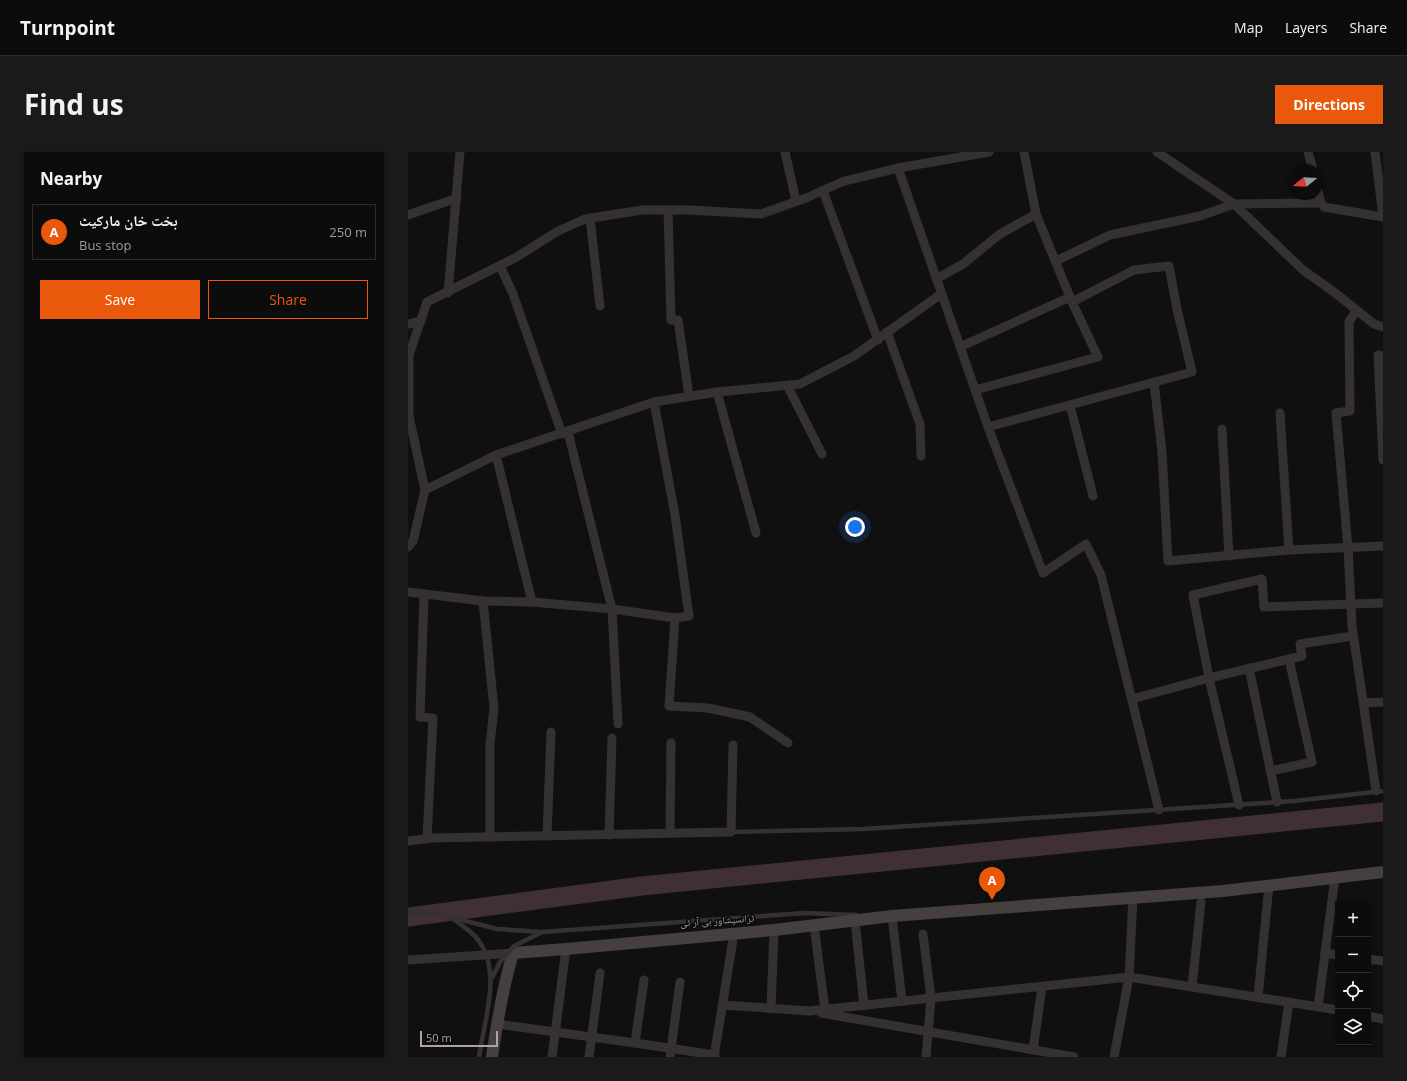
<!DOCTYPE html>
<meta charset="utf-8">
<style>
body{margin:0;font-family:"Open Sans","Noto Naskh Arabic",sans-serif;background:#1b1a1a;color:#f1f3f6}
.controls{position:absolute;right:12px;bottom:12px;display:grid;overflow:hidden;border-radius:0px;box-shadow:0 1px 3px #0004}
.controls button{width:36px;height:36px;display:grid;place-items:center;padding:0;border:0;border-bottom:1px solid #2d2c2d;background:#0d0c0c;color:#f1f3f6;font:20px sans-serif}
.compass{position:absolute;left:879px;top:12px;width:36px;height:36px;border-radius:50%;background:#0d0c0c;box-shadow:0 1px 3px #0004;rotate:252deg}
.scale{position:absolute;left:12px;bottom:10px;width:78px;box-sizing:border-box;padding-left:4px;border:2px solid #b2a1a4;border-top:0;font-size:11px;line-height:14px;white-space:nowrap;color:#b2a1a4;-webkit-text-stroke:3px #0c0b0b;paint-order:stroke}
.you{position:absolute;left:447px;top:375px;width:14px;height:14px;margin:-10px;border:3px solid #fff;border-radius:50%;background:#1a73e8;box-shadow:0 0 0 6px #1a73e833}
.badge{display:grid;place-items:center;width:26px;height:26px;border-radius:50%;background:#ea580c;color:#fff;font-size:13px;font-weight:700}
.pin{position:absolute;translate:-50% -33px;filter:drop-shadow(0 1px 2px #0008)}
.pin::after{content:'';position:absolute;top:21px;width:14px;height:12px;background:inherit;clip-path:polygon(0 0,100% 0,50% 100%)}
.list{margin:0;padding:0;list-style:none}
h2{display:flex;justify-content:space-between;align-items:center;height:52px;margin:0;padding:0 16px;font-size:17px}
h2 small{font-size:13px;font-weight:400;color:#9a9b9d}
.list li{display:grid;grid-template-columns:26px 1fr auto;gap:12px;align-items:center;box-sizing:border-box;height:56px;margin:0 8px 8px;padding:0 8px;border:1px solid #2d2c2d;border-radius:0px}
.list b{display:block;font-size:15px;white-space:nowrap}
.list p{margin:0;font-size:13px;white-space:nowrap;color:#9a9b9d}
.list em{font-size:13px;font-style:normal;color:#9a9b9d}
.actions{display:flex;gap:8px;padding:12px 16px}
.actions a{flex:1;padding:9px 0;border:1px solid #ea580c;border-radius:0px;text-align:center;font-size:14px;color:#ea580c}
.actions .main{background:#ea580c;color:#fff}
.icon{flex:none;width:22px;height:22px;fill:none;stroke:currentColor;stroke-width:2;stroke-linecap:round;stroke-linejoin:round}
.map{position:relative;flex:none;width:975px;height:905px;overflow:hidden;border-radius:0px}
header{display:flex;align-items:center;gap:24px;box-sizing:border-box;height:56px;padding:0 20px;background:#0d0c0c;border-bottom:1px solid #2d2c2d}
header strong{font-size:19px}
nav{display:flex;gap:22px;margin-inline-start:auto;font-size:14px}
.intro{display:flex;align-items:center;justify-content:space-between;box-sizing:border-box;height:96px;padding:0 24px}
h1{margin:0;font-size:28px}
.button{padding:10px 18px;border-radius:0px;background:#ea580c;color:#fff;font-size:14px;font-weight:700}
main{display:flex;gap:24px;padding:0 24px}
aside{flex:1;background:#0d0c0c;border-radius:0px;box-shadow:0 1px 3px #0004}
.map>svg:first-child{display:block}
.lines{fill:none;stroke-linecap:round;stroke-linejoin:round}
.river{stroke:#412f37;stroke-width:19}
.lane{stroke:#363131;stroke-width:4.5}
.street{stroke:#363131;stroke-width:9}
.secondary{stroke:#463f40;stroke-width:12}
.lane-bridge{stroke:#363131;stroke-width:4.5}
.labels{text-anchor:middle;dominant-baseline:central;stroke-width:3.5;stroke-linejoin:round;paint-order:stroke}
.street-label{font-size:10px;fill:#b2a1a4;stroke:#0c0b0b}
</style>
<header>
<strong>Turnpoint</strong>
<nav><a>Map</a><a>Layers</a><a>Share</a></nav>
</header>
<div class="intro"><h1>Find us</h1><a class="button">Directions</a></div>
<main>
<aside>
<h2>Nearby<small></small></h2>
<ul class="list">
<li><span class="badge">A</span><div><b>بخت خان مارکیٹ</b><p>Bus stop</p></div><em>250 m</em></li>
</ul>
<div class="actions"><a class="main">Save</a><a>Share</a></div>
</aside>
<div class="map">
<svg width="975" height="905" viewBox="0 0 975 905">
<rect width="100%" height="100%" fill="#111010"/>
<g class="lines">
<!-- river -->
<path class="river" d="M0,765L234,734L975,660"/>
<!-- lane -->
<g class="lane">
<path d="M323,680L455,677L886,649L975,639"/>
<path d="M0,760H13L31,762L89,777L134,780L397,761L448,763"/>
</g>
<!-- street -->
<g class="street">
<path d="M377,0L388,49"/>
<path d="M749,0L826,52L895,118L926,140L966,172L975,175"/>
<path d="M900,0L905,18"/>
<path d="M967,0L975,65"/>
<path d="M490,16L580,275L635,421L678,392L693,423L751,658"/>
<path d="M909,36L913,51L916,55L975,65"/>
<path d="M415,39L470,188"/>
<path d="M260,58L263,168H270L281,244"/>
<path d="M0,63L49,46"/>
<path d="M182,66L192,154"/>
<path d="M648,109L702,83L792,64L826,52L913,51"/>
<path d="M92,114L105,142L154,282"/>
<path d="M528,127L555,112L592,82L628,62"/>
<path d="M40,141L52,0"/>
<path d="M948,159L941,170L942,259L928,261L940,396L944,474L968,639"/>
<path d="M0,172L13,169"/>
<path d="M479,180L512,272L513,304"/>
<path d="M552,195L662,145"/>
<path d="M975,204L970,203L975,308"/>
<path d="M746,230L754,300L760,409L881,398L975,394"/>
<path d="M379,233L414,302"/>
<path d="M567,238L690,205L664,150"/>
<path d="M309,240L348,381"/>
<path d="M662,253L685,344"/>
<path d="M872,261L881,398"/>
<path d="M580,275L784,220L769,157L761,114L726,118L664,150L628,62L616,0"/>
<path d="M814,277L821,404"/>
<path d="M160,280L204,457L210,572"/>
<path d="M88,303L124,450"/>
<path d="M17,338L88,303L246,250L309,240L392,232L446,204L533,142"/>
<path d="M0,395L5,389L17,338L1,264V203L19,150L107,106L150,79L177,67L234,58H281L353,62L398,46L436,29L490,16L581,0"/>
<path d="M0,440L75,449L124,450L204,457L267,466L281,464L267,363L246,250"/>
<path d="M16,442L12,565L25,566L19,687"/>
<path d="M75,449L86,556L82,592V685"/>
<path d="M267,466L261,554L300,556L342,565L380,591"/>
<path d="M841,516L869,650"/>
<path d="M724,547L801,526L894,504L892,492L945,484"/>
<path d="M956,551L975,550"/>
<path d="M862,619L904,610L881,507"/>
<path d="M831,653L801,526L785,443L854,427L856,455L975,451"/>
<path d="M262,681L263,591"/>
<path d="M201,683L204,586"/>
<path d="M139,684L143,580"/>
<path d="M0,689L24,686L323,680L325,593"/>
<path d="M484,764L494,849"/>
<path d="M447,768L456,854"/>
<path d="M406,773L417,858"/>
<path d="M515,782L523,846L518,905"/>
<path d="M917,801L930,803"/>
<path d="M960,807L975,809"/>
<path d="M0,808L105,801"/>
<path d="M784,835L793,750"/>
<path d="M850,845L861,733"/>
<path d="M314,853L402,859L721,825L930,858"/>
<path d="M910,855L927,725"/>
<path d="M363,857L366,778"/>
<path d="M413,861L666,905"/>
<path d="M960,864L975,867"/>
<path d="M89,872L227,891L307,903"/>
<path d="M227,891L236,828"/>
<path d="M625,898L634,835"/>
<path d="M144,905L158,797"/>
<path d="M181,905L192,821"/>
<path d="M262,905L272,830"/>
<path d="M306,905L326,781"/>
<path d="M706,905L721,825L725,745"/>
<path d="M873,905L881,850"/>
</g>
<!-- secondary -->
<path class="secondary" d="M84,905C89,870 95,835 105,801L158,797L366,778L484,764L815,739L975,720"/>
<!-- lane-bridge -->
<g class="lane-bridge">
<path d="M45,767C54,773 65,780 71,789C94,821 76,869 71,905"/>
<path d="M84,826L92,810L106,794L134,780"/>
</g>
</g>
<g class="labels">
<!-- street labels -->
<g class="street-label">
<text transform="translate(309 768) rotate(-4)">ٹرانسپشاور بی آر ٹی</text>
</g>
</g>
</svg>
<div class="controls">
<button>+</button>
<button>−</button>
<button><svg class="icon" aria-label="locate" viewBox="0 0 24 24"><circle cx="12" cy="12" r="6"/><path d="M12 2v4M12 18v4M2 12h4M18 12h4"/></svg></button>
<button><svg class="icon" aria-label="layers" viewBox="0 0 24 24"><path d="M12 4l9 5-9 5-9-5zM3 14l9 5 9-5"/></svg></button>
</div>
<svg class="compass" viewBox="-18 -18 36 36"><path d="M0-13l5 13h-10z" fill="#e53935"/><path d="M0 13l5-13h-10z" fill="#9a9b9d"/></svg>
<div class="scale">50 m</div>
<div class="you"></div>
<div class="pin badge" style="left:584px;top:748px">A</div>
</div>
</main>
